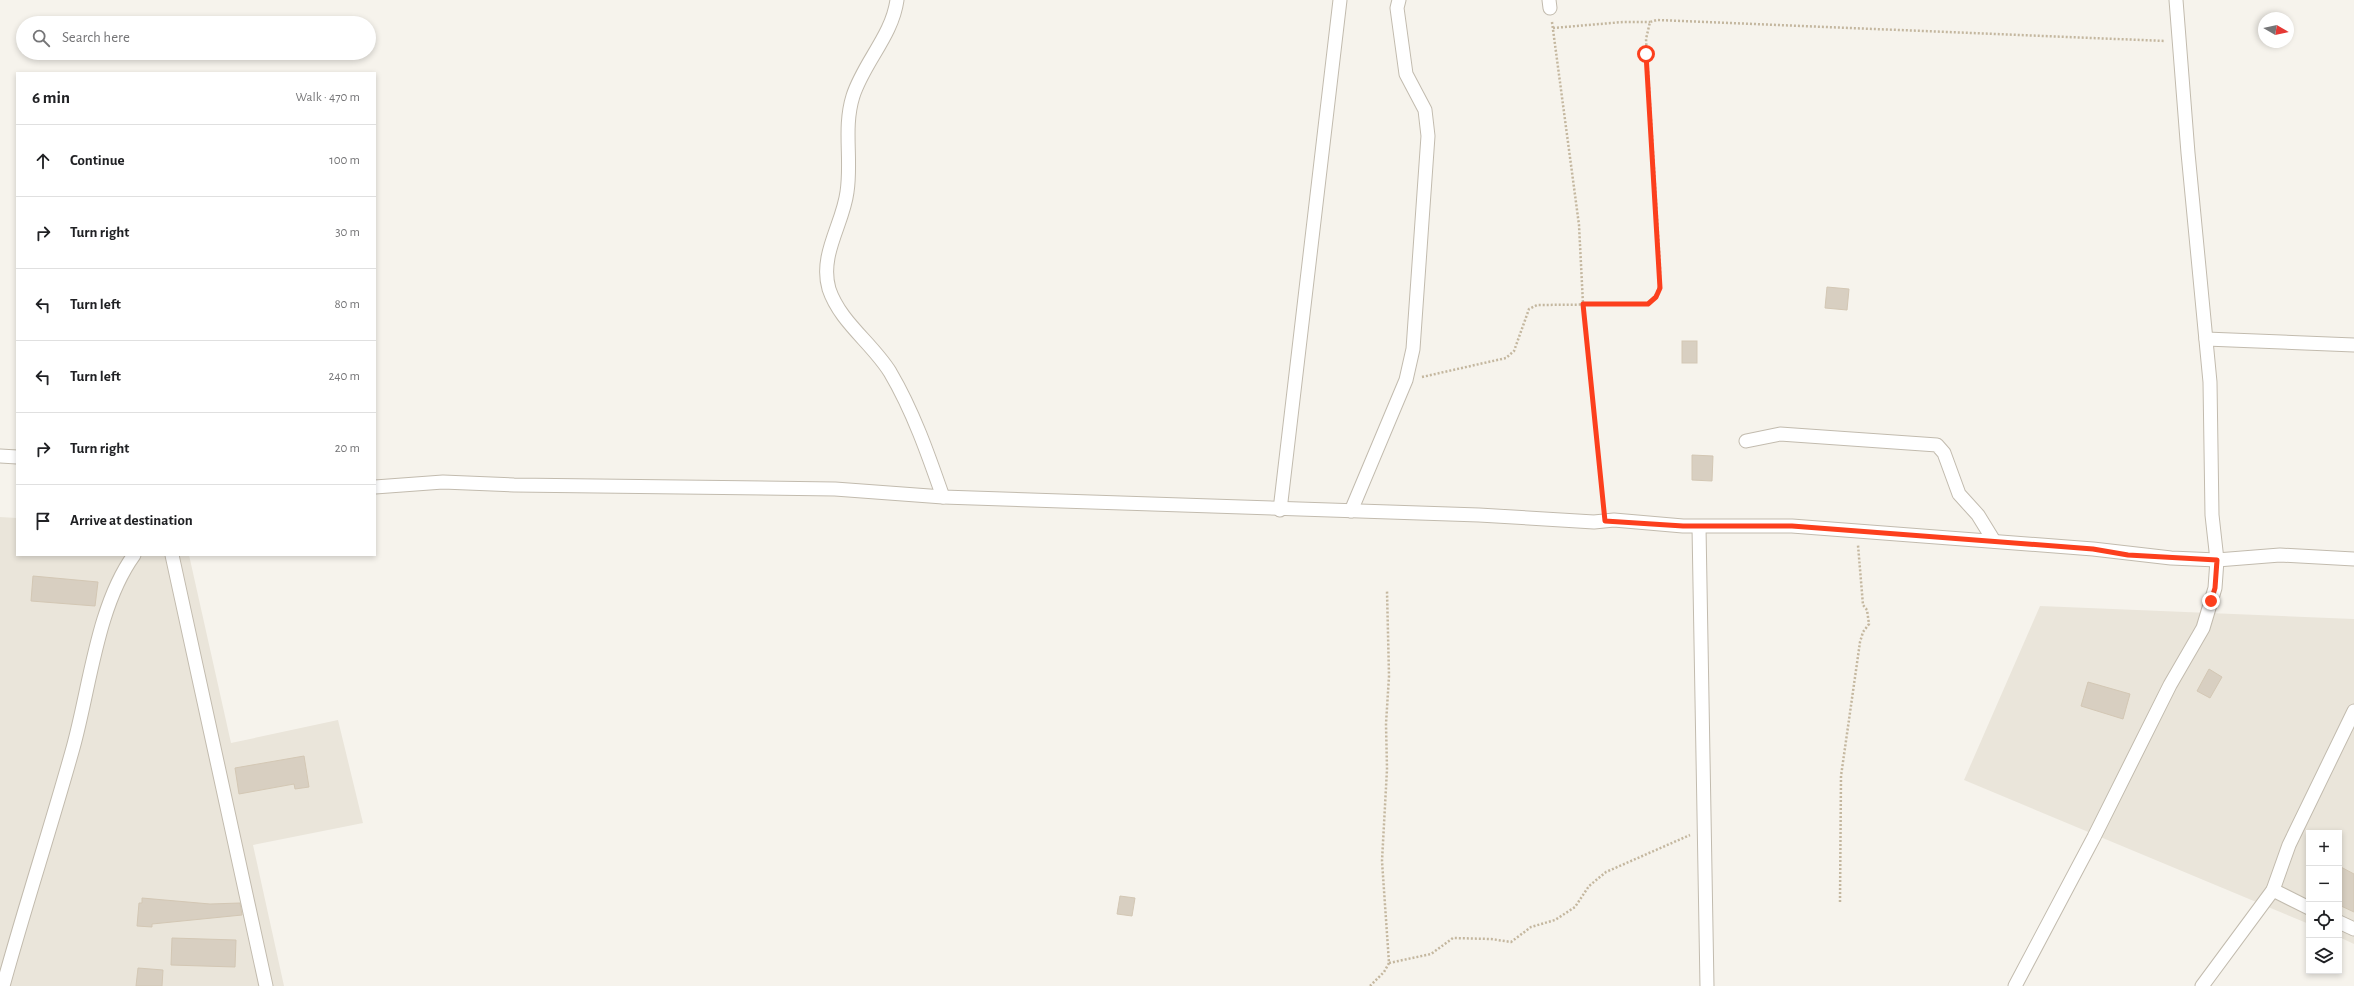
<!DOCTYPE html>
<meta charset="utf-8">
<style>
body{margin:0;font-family:"Alegreya Sans",sans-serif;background:#f2f2f2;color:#202124}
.controls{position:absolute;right:12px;bottom:12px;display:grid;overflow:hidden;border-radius:0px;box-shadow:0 2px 6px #0003}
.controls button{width:36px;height:36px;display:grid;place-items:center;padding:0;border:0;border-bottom:1px solid #e0e0e0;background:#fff;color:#202124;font:20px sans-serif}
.compass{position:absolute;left:2258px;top:12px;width:36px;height:36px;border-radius:50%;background:#fff;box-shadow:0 2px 6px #0003;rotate:99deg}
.stop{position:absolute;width:12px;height:12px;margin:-9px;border:3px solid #fc3f1d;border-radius:50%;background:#fff}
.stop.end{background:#fc3f1d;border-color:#fff;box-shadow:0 1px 4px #0008}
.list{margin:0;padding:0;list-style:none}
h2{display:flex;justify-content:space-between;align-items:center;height:52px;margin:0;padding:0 16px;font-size:17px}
h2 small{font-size:13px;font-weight:400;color:#757577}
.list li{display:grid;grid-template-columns:26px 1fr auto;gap:12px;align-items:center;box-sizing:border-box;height:72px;padding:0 16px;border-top:1px solid #e0e0e0}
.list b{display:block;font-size:15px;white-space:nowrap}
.list em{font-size:13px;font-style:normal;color:#757577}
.icon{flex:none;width:22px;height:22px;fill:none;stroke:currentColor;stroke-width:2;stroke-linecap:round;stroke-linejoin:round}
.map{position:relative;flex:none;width:2354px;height:986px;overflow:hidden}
.search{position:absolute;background:#fff;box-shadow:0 2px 6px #0003;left:16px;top:16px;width:360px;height:44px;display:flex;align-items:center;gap:10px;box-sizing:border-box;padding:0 14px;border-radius:22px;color:#757577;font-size:15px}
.panel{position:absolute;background:#fff;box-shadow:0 2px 6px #0003;left:16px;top:72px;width:360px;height:484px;border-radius:0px}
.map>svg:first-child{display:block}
.residential{fill:#eae5da}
.building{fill:#d8cfc1;stroke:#d3c7b4}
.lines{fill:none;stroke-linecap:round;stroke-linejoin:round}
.street-casing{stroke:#c2bbae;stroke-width:15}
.path{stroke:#c4b79f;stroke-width:2.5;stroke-dasharray:2 2;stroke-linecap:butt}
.street{stroke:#fff;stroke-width:13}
.route{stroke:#fc3f1d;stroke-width:5}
</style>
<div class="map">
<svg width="2354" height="986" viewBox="0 0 2354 986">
<rect width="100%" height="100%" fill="#f6f3ec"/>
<!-- residential -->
<g class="residential">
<path d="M0,517L17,518V555H189L231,743L338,720L363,823L253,845L284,986H0Z"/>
<path d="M2040,606L2354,619V944L2339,937V833H2309V924L1964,780Z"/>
</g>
<!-- building -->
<g class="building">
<path d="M1827,287L1849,289L1847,310L1825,308Z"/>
<rect x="1682" y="341" width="15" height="22"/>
<path d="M1692,455L1713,456L1712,481L1692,480Z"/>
<path d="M33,576L98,582L95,606L31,601Z"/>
<path d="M2209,669L2222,677L2210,698L2197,691Z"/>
<path d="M2088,682L2130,694L2123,719L2081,706Z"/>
<path d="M304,756L309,787L295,789L294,784L239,794L235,768Z"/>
<path d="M2339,866L2354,874V912L2339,905Z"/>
<path d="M1120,896L1135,898L1132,916L1117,914Z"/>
<path d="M142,898L210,904L240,903L242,915L152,924V927L137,926L139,903H142Z"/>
<path d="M172,938L236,940L235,967L171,965Z"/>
<path d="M138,968L163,970L162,986H136Z"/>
</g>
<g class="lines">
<!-- street casing -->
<g class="street-casing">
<g id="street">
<path d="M897,0C892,36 864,62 853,96C843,128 852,159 847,192C843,224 819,255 829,289C840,322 872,343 890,372C913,411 928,454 943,497"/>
<path d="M1549,0L1550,8"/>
<path d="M2206,339L2354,345"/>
<path d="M1746,441L1780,434L1937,445L1944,453L1959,494L1978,515L1994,541"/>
<path d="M0,456L17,457"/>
<path d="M375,487L443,482L514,485L835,489L943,497L1479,515L1594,522L1614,520L1683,526H1792L2093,549L2171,558L2217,560L2280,555L2354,559"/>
<path d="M1280,510L1340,0"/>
<path d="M1351,511L1406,380L1413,349L1428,136L1425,110L1406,74L1397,8L1399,0"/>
<path d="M1699,527L1707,986"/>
<path d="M172,555L266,986"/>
<path d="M2273,890L2309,908"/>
<path d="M2339,922L2354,929"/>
<path d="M3,986C25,906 51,827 73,748C90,687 97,606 134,555"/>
<path d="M2015,986L2094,837L2170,685L2203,628L2215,588L2217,560L2212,515L2210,382L2188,153L2176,0"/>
<path d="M2202,986L2273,890L2289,845L2354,711"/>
</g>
</g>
<!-- path -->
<g class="path">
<path d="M1552,22L1579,225L1583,304L1603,506"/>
<path d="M1553,28L1623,22H1650"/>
<path d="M1422,377L1506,358L1514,351L1529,309L1537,305L1648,304C1661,292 1660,282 1660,266L1646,39L1650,22L1657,20L2165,41"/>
<path d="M1840,902L1841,776L1860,642L1863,632L1869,624L1867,610L1863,605L1858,545"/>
<path d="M1389,963L1431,954L1453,938L1491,939L1511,942L1531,927L1555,920L1575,907L1589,886L1606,872L1690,835"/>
<path d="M1370,986L1384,972L1389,963L1382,861L1387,769L1386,724L1389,676L1387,591"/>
</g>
<!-- street -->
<use href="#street" class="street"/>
</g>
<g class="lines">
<!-- route -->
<path class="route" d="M1646,54L1660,288L1656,297L1648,304H1583L1605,521L1683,526H1792L2093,549L2128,555L2217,560L2215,588L2211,601"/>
</g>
</svg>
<div class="controls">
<button>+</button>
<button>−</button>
<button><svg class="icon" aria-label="locate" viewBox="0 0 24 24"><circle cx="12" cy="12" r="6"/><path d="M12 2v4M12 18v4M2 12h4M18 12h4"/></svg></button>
<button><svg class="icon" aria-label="layers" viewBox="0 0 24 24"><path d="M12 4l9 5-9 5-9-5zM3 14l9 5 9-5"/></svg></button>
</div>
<svg class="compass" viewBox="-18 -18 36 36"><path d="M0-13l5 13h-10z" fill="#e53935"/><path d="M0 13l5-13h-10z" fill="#757577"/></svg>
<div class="stop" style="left:1646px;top:54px"></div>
<div class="stop end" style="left:2211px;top:601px"></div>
<div class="search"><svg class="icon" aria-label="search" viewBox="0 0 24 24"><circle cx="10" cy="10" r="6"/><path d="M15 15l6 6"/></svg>Search here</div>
<section class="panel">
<h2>6 min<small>Walk · 470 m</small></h2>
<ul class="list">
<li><svg class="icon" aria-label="ahead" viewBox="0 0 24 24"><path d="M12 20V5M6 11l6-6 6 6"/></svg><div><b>Continue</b></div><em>100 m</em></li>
<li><svg class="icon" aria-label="right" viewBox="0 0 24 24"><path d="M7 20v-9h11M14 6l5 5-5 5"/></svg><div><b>Turn right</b></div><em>30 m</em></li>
<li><svg class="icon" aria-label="left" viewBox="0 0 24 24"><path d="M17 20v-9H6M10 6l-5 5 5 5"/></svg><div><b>Turn left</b></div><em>80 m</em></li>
<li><svg class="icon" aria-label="left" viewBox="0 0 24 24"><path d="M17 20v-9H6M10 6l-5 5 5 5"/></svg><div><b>Turn left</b></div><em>240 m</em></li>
<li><svg class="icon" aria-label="right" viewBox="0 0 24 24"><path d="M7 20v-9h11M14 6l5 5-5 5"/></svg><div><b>Turn right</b></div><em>20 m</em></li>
<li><svg class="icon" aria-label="arrive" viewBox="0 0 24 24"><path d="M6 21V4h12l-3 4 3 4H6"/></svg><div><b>Arrive at destination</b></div></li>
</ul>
</section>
</div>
